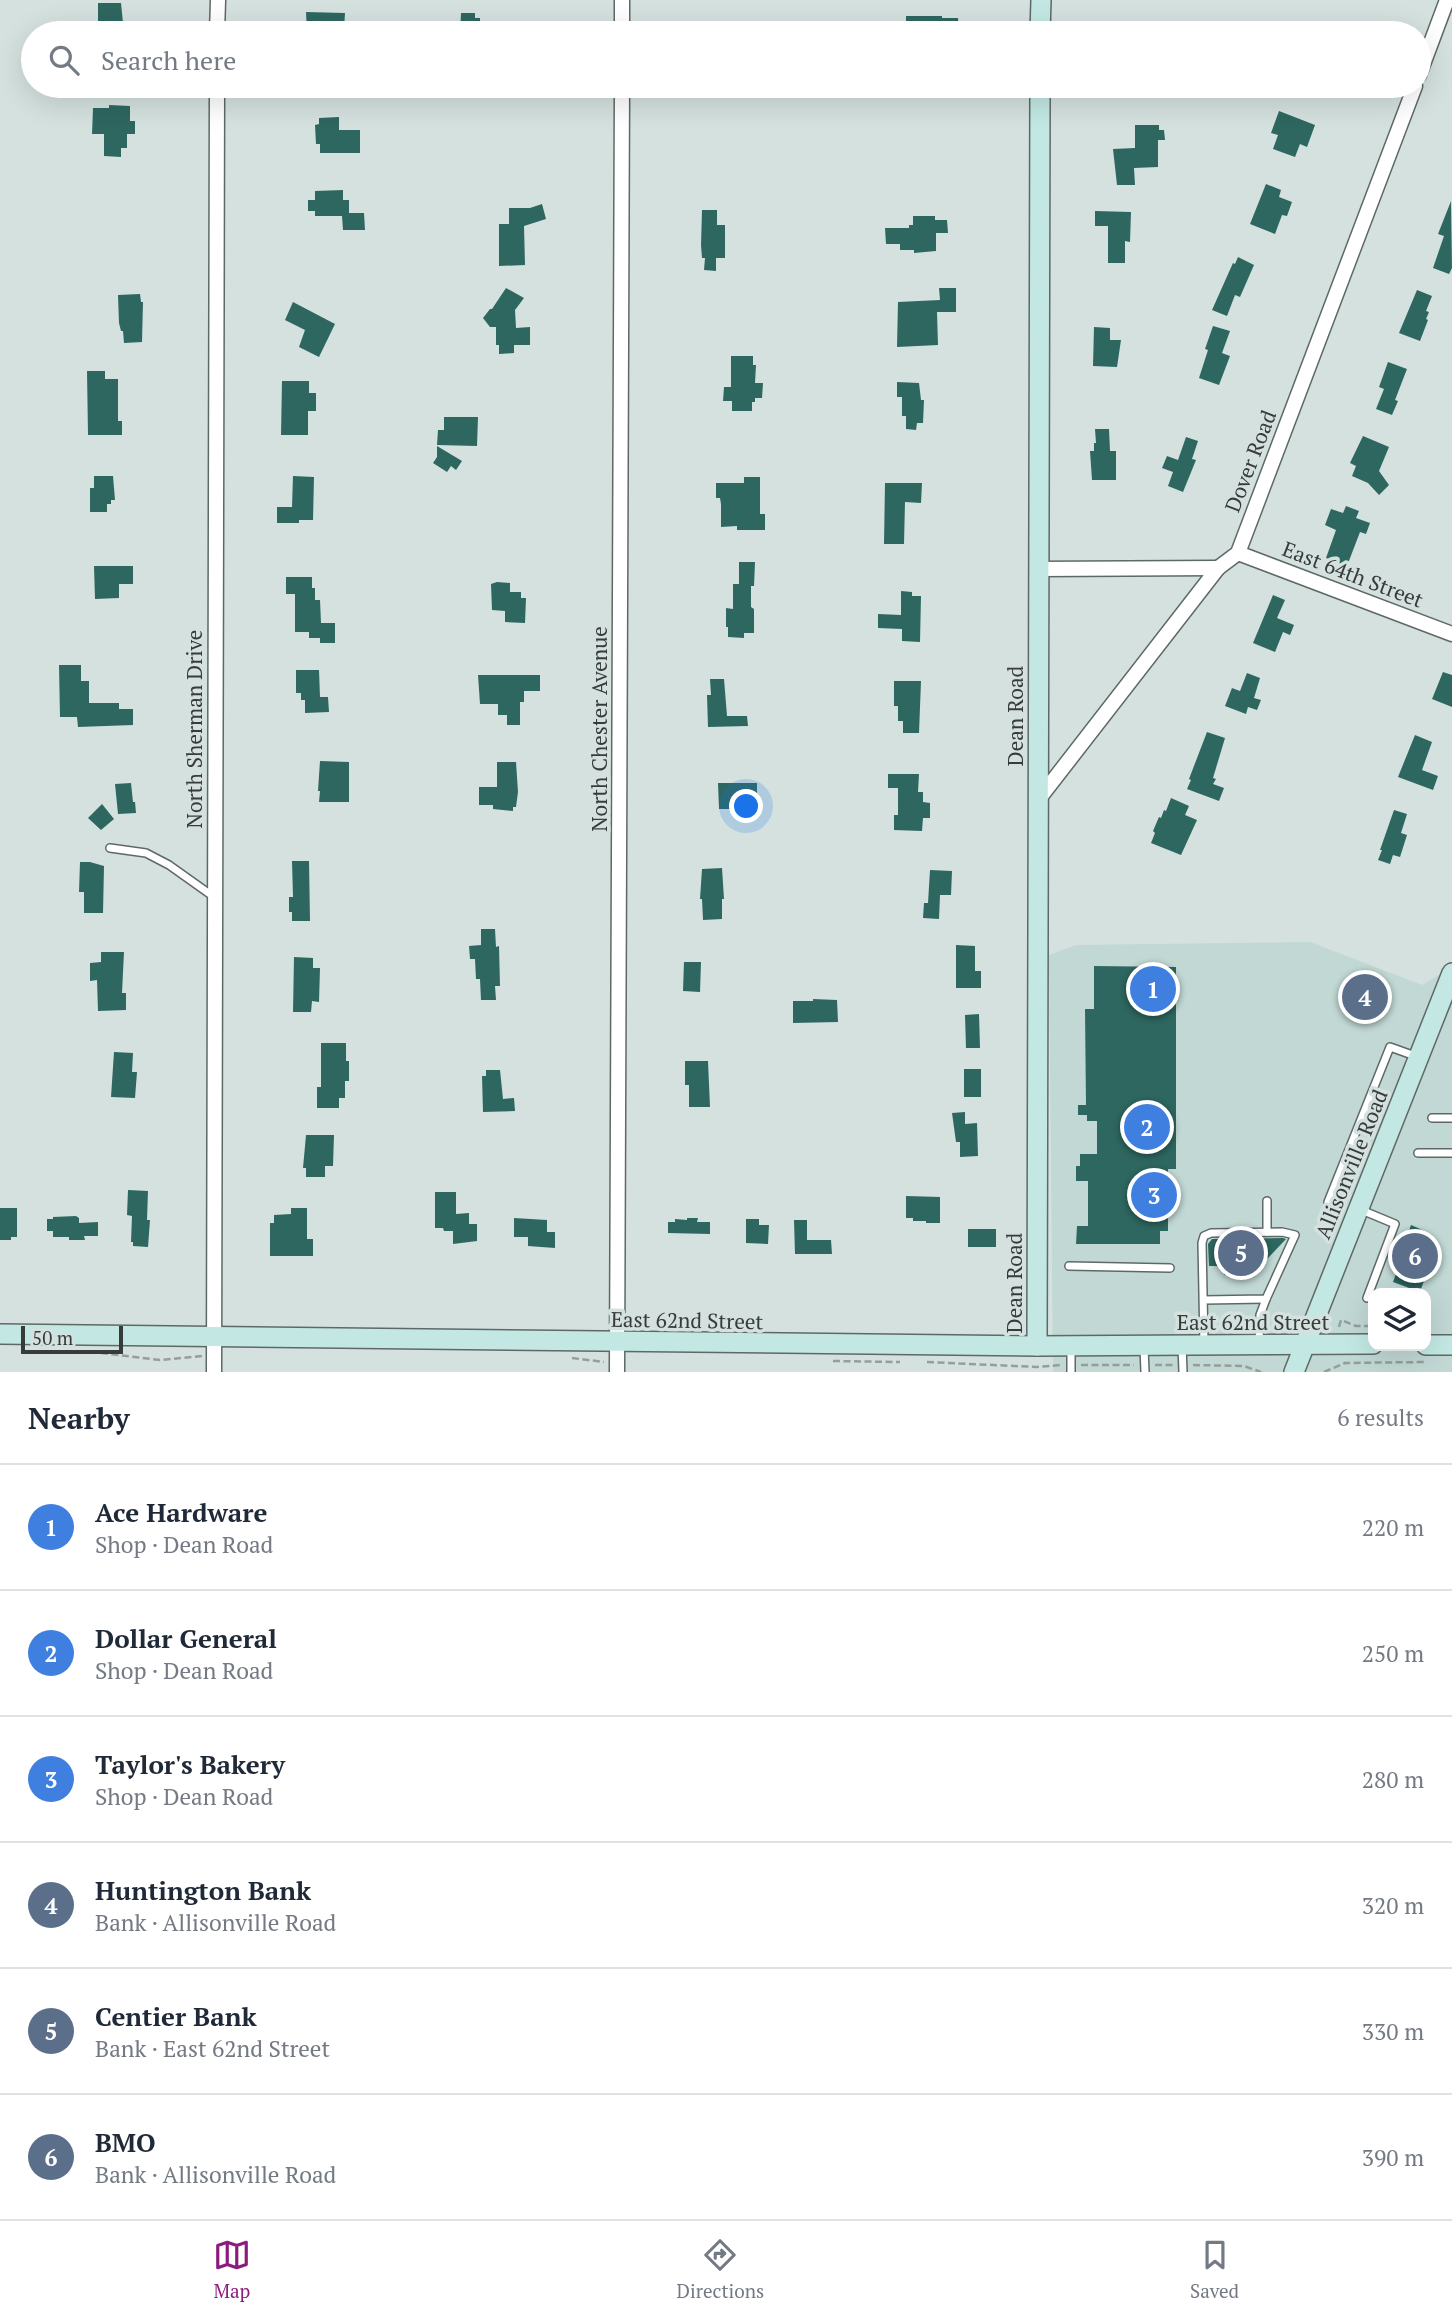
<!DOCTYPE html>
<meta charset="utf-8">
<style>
body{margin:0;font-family:"PT Serif",serif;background:#f6f6f7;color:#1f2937}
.controls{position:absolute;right:21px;bottom:21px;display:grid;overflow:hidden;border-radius:14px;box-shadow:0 7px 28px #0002}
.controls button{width:63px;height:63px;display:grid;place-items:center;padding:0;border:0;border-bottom:2px solid #e0e1e3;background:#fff;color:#1f2937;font:35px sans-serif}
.scale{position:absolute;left:21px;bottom:18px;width:102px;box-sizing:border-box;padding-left:7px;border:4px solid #373c3b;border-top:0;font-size:19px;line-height:24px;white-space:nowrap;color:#373c3b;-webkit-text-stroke:5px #d4e1df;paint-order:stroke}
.you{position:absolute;left:747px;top:807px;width:24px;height:24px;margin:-18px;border:5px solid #fff;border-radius:50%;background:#1a73e8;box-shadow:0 0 0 10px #1a73e833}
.badge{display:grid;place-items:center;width:46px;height:46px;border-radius:50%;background:#8d1b7d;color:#fff;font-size:23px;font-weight:700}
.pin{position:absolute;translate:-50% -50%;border:4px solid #fff;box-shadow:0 2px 7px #0006}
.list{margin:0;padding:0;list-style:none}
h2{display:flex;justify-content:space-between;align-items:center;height:91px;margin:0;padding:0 28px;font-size:30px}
h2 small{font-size:23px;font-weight:400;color:#747a83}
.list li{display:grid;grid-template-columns:46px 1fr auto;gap:21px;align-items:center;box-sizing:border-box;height:126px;padding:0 28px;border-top:2px solid #e0e1e3}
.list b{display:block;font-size:26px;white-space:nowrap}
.list p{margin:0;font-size:23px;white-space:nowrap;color:#747a83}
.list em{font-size:23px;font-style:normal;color:#747a83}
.icon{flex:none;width:38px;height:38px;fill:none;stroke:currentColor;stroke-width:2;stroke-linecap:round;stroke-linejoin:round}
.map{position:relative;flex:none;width:1452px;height:1372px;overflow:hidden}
.search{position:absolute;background:#fff;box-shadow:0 7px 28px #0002;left:21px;right:21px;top:21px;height:77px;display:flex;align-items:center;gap:18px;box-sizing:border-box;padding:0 24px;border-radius:38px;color:#747a83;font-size:26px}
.sheet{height:847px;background:#fff}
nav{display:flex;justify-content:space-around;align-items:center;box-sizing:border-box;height:98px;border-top:2px solid #e0e1e3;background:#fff;font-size:19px;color:#747a83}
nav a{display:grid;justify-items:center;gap:4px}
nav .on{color:#8d1b7d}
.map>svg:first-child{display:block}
.built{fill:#c1d8d4;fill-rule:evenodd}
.building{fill:#2e6760}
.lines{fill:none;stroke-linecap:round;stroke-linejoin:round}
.lane-casing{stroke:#5e6967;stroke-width:10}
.street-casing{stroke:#5e6967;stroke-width:17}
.secondary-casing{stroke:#5e6967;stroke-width:22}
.path{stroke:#949e9c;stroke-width:2.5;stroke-dasharray:7 3.5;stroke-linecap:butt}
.lane{stroke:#fff;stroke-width:7}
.street{stroke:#fff;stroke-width:14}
.secondary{stroke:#c3e8e4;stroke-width:19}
.labels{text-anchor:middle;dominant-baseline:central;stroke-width:7;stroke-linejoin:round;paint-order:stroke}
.street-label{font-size:21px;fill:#373c3b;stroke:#d4e1df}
</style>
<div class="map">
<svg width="1452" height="1372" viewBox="0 0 1452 1372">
<rect width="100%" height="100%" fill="#d4e1df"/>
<!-- built -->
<path class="built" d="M1310,942L1422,985L1452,967V1372H1053L1049,955L1076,945ZM1373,1293H1426V1346H1373Z"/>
<!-- building -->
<g class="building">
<path d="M98,3H121L124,33H98Z"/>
<path d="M306,12L345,13L344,29H324V33H307Z"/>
<path d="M461,13H475V18H480V33H460Z"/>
<path d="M906,16H942V18H958L959,33H906Z"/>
<path d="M109,105L130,106V121H135V134H127V148H121V157L104,156V134H92L93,108H109Z"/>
<path d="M1279,111L1315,125L1307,147L1300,144L1295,157L1273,149L1278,135L1271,133Z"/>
<path d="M339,117V130H360V153H320V144H316L315,125L319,124V118Z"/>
<path d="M1135,125H1159V130H1164L1165,140H1158V167L1134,168L1135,185H1117L1113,149L1135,148Z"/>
<path d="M1266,184L1281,190L1279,197L1292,202L1287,216L1282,215L1275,234L1250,224Z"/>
<path d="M343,190V200H349V213H364L365,230H343L342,216H315V211H308V200H315V191Z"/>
<path d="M1451,201L1452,268L1449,274L1433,268L1444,236L1438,234Z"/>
<path d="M542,204L546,219L524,226L525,265L499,266V224H509V208H530Z"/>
<path d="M702,210H717V225H725V258H716V271L704,270L705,258H702L701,245Z"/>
<path d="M1095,211L1131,212L1130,242L1125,241V263H1108V226H1095Z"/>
<path d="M913,216H935V220H947L948,233H936V251L914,253V250H900V244H886L885,228H909V225H913Z"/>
<path d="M1238,257L1254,265L1240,297L1235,295L1227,316L1212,310L1233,263L1235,264Z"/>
<path d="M506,288L524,298L515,310L516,328L530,327V345H514V353L499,354V345H496V327H490L483,318L490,309H492Z"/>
<path d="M939,288H956V312H937L938,345L897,347L898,302L940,300Z"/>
<path d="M1417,290L1432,296L1426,311L1429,312L1426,319L1428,320L1420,341L1399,333Z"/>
<path d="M140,294L141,302H143L142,342L124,343L123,331H121L119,323L118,295Z"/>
<path d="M293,302L335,324L319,357L299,347L305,330L285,320Z"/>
<path d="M1213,326L1230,331L1222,353L1230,356L1219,385L1199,378L1208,350L1205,349Z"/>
<path d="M1094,327L1110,328V340H1121L1117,367L1093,366Z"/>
<path d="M731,356H753V365H756L755,383H763L762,398H755V402H752V411H732V401H723L724,387H731Z"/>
<path d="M1388,362L1407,369L1395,400L1398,401L1392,415L1376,409L1384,389L1379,387Z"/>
<path d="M87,371H105V379H118V421H122V435H88Z"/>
<path d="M282,381H309V393H316V411H308V435H281Z"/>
<path d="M897,382L919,383L921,400H924L923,423H917L916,430L906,429V416H902V397H897Z"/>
<path d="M444,417H478L477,446L437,445L438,430H444Z"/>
<path d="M1095,429H1109L1110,451H1116V480H1092L1090,451H1094V443H1096Z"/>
<path d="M1363,436L1389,447L1379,471L1389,485L1379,495L1368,483L1352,476L1356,466L1350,463Z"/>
<path d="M1186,437L1198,441L1192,459L1196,460L1183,492L1168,486L1173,472L1162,468L1167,456L1178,460Z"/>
<path d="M437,446L462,461L456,470L451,466L447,472L433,463L437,457Z"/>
<path d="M94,476H113L115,500H111V504H107V512H90V488H94Z"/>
<path d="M293,476L314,477L313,520H299V523H277V507H292Z"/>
<path d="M744,477H760V514H765V530H737V526L721,527V504L720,498H716V483H744Z"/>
<path d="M885,483H922L921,503L905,502L904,544H884Z"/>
<path d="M1346,506L1359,511L1356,518L1370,523L1366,534L1360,532L1347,566L1326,558L1336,530L1325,525L1331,509L1343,513Z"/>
<path d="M739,562H755L754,586H751V607L754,609V633H744V638L728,637V627H726V608L733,609V584H739Z"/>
<path d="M94,566H133V584H119V598L95,599Z"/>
<path d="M286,577H312V588H315V600H320L321,623H335V643H320V638H309V632H295V594H286Z"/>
<path d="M497,582L510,583V592H521V598H526L525,623L505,622V611L492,610L491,584Z"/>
<path d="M901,591L912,592V596H921L920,642L902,641V629L878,628V614L901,615Z"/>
<path d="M1273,595L1285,600L1277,618L1294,625L1290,635L1283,632L1275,652L1253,643Z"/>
<path d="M59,665H81V681H89V703H119V709H133V725L78,727L77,717H60Z"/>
<path d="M296,670H319L320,697H328L329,712L305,713V700H301V693H296Z"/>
<path d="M1443,672L1452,675V707L1432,699Z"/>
<path d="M1247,673L1260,678L1254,698L1261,700L1257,710L1248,707L1246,714L1225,706L1232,688L1240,691Z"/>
<path d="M478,675H540V691H524V702H520V725H507V715H498V704H480Z"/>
<path d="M710,679H724L727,716H747L748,726L708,727L707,695H711Z"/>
<path d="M894,681H921L919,733H903V721H898V706H894Z"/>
<path d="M1207,732L1225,738L1213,778L1216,779L1213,784L1224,788L1219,801L1187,789L1191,780L1189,779Z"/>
<path d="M1415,735L1432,742L1422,770L1438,776L1433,790L1398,777Z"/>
<path d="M320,761L349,762V802H319L320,791H318Z"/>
<path d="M497,762H516L518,792L516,807H513V811L493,809V805H479V787H497Z"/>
<path d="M888,774H919L918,792H923V802L930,803V818H923L922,831L894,830V815H898V788H888Z"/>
<path d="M131,783L133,802H135L136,813L118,814L115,784Z"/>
<path d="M718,783H757V797H743L742,809H719Z"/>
<path d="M1171,798L1189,806L1185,815L1197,820L1181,855L1151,843L1155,833L1153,831L1159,817L1161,818L1164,810L1166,811Z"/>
<path d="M102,804L114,819L101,830L88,818Z"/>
<path d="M1394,810L1407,814L1401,833L1407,835L1400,857L1393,855L1390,864L1378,860L1382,850H1380Z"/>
<path d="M292,861H309L310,921H292V912H289V897H293Z"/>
<path d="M80,862H90L104,866L103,913H84V892H79Z"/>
<path d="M722,868L724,899H722V919L703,920L702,899H700L702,869Z"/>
<path d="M930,870L952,871L951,895H940L939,919L923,918L924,903H928Z"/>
<path d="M481,929H495L496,947L499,946L500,986H495L496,1000H481L480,979H476L475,959H470L469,946L481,945Z"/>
<path d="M956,945L975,946V971H981V988H956Z"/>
<path d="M101,952H124L122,993H126V1010L98,1011L97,980L90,981V963L101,962Z"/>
<path d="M294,957L313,958V968H320L319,1002L312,1001L311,1012H293Z"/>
<path d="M684,962H701L700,992L683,991Z"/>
<path d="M1094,966L1176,967V1169H1168V1231H1160V1244H1076L1077,1226H1088V1181H1076V1166H1080V1154H1097V1121H1087V1115H1078V1105H1086L1085,1009H1094Z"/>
<path d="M1358,974L1379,975L1389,990L1384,994L1388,1000L1366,1014L1353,1012L1340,990L1345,987L1342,984Z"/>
<path d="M813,999L837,1000L838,1022L793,1023V1001H813Z"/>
<path d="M979,1014L980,1048H966L965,1015Z"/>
<path d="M321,1043H346V1061H349V1081H345V1098H339V1108H317V1087H321Z"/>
<path d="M114,1052L133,1053L132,1072H137L135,1098L111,1097Z"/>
<path d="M685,1061H708L710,1107H689V1085H685Z"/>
<rect x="964" y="1069" width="17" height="28"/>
<path d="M486,1070H500L503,1099L514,1098L515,1111L483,1112L482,1076H486Z"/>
<path d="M965,1112V1124L977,1123L978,1156L960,1157V1142H956L952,1113Z"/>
<path d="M306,1135H334L333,1166H325V1177H306V1168H303Z"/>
<path d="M128,1190L148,1191L147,1220H150L148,1247L133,1246V1242H131L132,1216L127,1215Z"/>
<path d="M435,1192H456V1214L469,1213V1224H477V1241L453,1244V1231H444L443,1228H435Z"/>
<path d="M906,1196L940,1197V1223H926V1221H913V1218H906Z"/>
<path d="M0,1208H17V1237H11V1240H0Z"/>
<path d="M291,1208H307V1239H313V1256H270V1223H274V1215L291,1214Z"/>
<path d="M76,1216L79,1218V1223L98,1222V1236H84L85,1240H69V1237H53V1231H47V1219H53V1217Z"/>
<path d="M514,1218L547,1220V1232H555V1248L528,1246V1237H514Z"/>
<path d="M687,1218H698L697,1222H710V1234L668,1233V1222H675V1219L687,1220Z"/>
<path d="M746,1219H759V1225H769L768,1244L746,1243Z"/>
<path d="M794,1220H807V1240H831L832,1254H795Z"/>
<path d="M1411,1225L1427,1232L1422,1246L1440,1252L1431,1274L1427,1272L1420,1292L1393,1282L1400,1263L1390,1259L1399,1236L1406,1239Z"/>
<rect x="968" y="1229" width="28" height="18"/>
<path d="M1283,1238L1286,1239L1252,1275H1224V1266H1209L1208,1244L1212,1239Z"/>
</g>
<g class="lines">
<!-- lane casing -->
<g class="lane-casing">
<g id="lane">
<path d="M110,848L146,853L169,865L214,897"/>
<path d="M1432,1118H1452"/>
<path d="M1418,1153H1452"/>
<path d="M1267,1201V1232"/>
<path d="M1328,1202L1390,1047L1418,1057"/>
<path d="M1359,1209L1395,1224L1367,1298"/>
<path d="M1069,1266L1170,1268"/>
<path d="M1203,1300L1266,1299L1295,1235L1282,1232L1211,1233L1204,1236L1202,1243L1204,1344"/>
<path d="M1259,1343L1260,1315L1266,1299"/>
<path d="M1182,1345L1183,1372"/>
<path d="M1144,1347L1145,1372"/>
<path d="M1071,1348V1372"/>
</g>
</g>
<!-- street casing -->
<g class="street-casing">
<g id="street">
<path d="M217,33L218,0"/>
<path d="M622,33V0"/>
<path d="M1419,75L1447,0"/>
<path d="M1238,553L1452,634"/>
<path d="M1038,569L1218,568"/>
<path d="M1038,800L1218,568L1238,553L1415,86"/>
<path d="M214,1372L217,86"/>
<path d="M617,1372L622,86"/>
</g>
</g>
<!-- secondary casing -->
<g class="secondary-casing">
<g id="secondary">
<path d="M1040,33L1041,0"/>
<path d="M0,1334L1037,1346L1373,1344"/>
<path d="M1426,1345H1452"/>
<path d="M1037,1346L1040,86"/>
<path d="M1294,1372L1452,973"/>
</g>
</g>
<!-- path -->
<g class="path">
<path d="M1339,1327L1341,1320L1356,1326H1369"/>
<path d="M101,1353L160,1360L202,1356"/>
<path d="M572,1358L604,1362"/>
<path d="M833,1361L900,1362"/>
<path d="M927,1362L1037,1367L1061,1365"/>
<path d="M1081,1365H1134"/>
<path d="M1155,1365H1173"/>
<path d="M1193,1365L1244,1366L1261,1372"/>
<path d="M1324,1372L1345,1363L1424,1362"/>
</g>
<!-- lane -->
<use href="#lane" class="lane"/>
<!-- street -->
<use href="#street" class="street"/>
<!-- secondary -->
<use href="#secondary" class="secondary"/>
</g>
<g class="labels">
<!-- street labels -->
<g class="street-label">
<text transform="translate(1250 461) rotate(-69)">Dover Road</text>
<text transform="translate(1353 574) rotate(21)">East 64th Street</text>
<text transform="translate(1015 716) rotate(-90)">Dean Road</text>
<text transform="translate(194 729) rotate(-90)">North Sherman Drive</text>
<text transform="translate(599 729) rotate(-90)">North Chester Avenue</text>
<text transform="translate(1351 1164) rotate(-68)">Allisonville Road</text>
<text transform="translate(1014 1283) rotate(-90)">Dean Road</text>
<text transform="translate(687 1320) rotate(1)">East 62nd Street</text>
<text x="1253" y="1322">East 62nd Street</text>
</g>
</g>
</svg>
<div class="controls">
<button><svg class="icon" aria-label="layers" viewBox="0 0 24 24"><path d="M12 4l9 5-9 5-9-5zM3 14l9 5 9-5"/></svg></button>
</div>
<div class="scale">50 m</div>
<div class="you"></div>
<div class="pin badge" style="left:1153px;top:989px;background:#3f7fe0">1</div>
<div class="pin badge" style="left:1147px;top:1127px;background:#3f7fe0">2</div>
<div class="pin badge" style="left:1154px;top:1195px;background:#3f7fe0">3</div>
<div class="pin badge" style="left:1365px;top:997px;background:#5c6f8a">4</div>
<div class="pin badge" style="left:1241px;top:1253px;background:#5c6f8a">5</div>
<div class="pin badge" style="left:1415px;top:1256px;background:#5c6f8a">6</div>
<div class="search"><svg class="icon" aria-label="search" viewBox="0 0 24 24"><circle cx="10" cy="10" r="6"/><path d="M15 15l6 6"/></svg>Search here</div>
</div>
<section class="sheet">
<h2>Nearby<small>6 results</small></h2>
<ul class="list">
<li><span class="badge" style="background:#3f7fe0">1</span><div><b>Ace Hardware</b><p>Shop · Dean Road</p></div><em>220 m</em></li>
<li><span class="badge" style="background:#3f7fe0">2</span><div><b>Dollar General</b><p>Shop · Dean Road</p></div><em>250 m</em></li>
<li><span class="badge" style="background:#3f7fe0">3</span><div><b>Taylor's Bakery</b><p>Shop · Dean Road</p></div><em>280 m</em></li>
<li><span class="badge" style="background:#5c6f8a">4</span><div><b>Huntington Bank</b><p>Bank · Allisonville Road</p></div><em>320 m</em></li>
<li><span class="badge" style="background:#5c6f8a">5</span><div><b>Centier Bank</b><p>Bank · East 62nd Street</p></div><em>330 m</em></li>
<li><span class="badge" style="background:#5c6f8a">6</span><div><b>BMO</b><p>Bank · Allisonville Road</p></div><em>390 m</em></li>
</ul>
</section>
<nav>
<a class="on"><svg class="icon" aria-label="map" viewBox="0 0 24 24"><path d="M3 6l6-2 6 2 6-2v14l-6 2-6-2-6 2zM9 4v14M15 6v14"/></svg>Map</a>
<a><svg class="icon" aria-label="directions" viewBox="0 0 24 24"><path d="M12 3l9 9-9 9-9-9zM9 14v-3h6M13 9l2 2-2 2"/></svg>Directions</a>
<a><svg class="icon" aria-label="saved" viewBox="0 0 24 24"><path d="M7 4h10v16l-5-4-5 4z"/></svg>Saved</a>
</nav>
